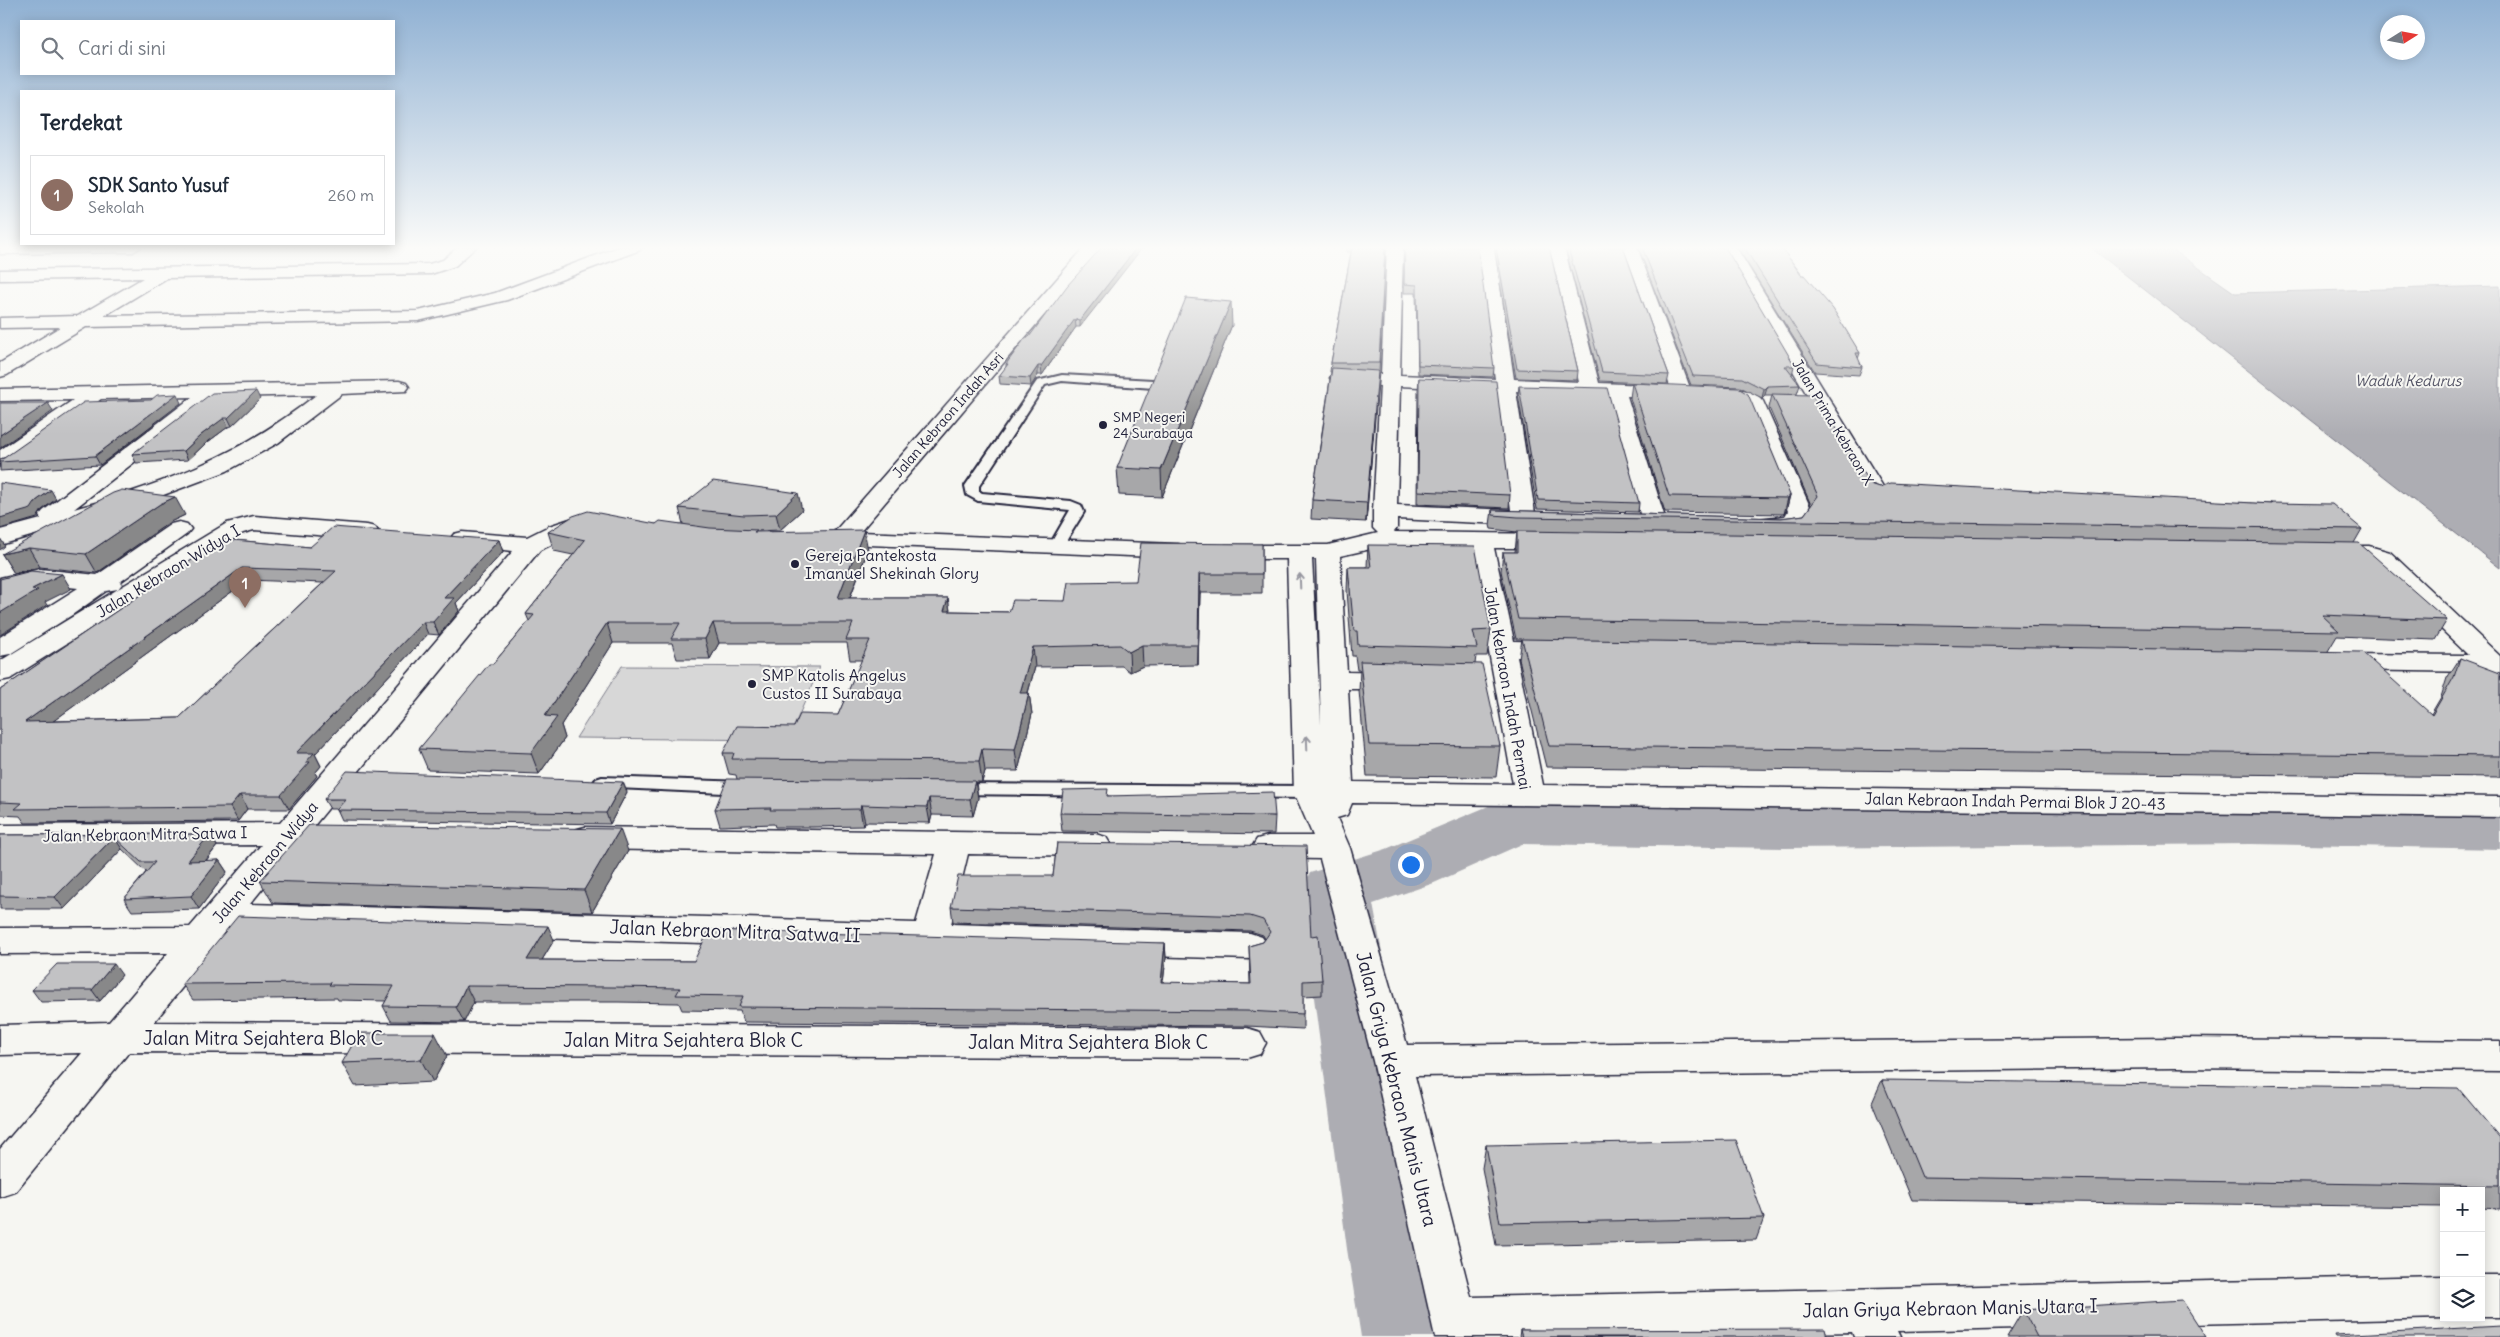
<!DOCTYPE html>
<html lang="id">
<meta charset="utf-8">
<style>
body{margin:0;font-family:Delius,sans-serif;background:#f6f6f7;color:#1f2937}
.controls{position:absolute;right:15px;bottom:15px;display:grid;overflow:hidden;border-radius:0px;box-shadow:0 2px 12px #0003}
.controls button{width:45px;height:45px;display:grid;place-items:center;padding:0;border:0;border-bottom:1px solid #e0e1e3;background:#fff;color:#1f2937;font:25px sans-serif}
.compass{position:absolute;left:2380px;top:15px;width:45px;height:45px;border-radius:50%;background:#fff;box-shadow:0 2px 12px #0003;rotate:79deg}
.you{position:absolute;left:1410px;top:864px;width:18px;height:18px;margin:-12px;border:4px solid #fff;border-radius:50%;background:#1a73e8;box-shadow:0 0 0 8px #1a73e833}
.badge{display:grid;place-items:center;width:32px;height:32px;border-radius:50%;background:#ea580c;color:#fff;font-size:16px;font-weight:700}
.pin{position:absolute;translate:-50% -41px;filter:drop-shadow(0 1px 2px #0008)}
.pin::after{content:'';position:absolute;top:26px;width:18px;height:15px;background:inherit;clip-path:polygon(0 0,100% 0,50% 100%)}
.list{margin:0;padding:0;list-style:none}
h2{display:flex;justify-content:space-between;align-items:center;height:65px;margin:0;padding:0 20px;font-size:21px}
h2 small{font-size:16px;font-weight:400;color:#747a83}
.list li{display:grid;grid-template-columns:32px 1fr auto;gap:15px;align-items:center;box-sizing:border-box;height:80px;margin:0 10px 10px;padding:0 10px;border:1px solid #e0e1e3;border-radius:0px}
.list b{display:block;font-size:19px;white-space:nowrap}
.list p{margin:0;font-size:16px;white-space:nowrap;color:#747a83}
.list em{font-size:16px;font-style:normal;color:#747a83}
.icon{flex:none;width:28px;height:28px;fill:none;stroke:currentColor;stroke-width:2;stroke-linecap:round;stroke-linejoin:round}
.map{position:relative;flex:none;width:2500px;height:1337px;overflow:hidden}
.search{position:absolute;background:#fff;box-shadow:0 2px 12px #0003;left:20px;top:20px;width:375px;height:55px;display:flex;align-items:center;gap:12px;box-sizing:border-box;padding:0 18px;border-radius:0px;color:#747a83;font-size:19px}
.panel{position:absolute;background:#fff;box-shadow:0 2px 12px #0003;left:20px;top:90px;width:375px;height:155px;border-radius:0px}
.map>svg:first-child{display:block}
.green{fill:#d7d7d7;stroke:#7c7c89}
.water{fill:#adadb3;stroke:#757583}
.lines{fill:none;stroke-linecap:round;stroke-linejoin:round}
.river{fill:#adadb3;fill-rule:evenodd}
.service-casing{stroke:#22223b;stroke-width:4}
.minor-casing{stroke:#22223b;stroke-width:3}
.service{fill:#f6f6f2;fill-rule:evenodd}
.minor{fill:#f6f6f2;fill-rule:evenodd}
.wall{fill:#a7a7a9;stroke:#22223b;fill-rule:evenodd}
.shaded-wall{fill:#888889;stroke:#22223b}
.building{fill:#c2c2c4;stroke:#22223b;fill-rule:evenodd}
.oneway{stroke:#9797a0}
.poi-dot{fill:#22223b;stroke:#f6f6f2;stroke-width:2}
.labels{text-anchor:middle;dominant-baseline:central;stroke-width:4;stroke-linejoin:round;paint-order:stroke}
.far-street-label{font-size:14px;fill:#22223b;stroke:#f6f6f2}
.far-poi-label{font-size:14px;fill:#22223b;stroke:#f6f6f2;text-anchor:start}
.far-water-label{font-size:15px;font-style:italic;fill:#535365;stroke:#f6f6f2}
.poi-label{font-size:16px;fill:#22223b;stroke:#f6f6f2;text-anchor:start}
.street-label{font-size:16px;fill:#22223b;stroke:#f6f6f2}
.near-street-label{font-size:19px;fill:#22223b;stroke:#f6f6f2}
</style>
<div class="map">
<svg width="2500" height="1337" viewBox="0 0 2500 1337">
<rect width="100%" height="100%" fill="#f6f6f2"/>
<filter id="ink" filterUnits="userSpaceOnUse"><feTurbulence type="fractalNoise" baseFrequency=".02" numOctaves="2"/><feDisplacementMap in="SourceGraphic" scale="10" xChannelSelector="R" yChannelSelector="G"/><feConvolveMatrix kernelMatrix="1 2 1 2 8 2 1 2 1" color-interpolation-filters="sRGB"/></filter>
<g filter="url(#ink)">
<!-- green -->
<path class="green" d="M622,666L820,667L788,740L576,738Z"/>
<!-- water -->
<path class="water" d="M2090,247H2169L2235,293L2500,286V568Z"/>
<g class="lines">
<!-- river -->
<path class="river" d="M1514,799C1843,803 2171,798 2500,803V849L2251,844L1784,848L1522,844L1434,883L1373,904L1437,1249L1457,1337H1361L1347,1249L1300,891L1310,873L1386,849L1491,805Z"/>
<!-- service casing -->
<g class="service-casing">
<g id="service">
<path d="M1062,375L1153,380L1159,384L1153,388L1062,381L1045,385L979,486V491L982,493L1071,501L1081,505L1084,512L1060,551L1055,552L1048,548L1070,510L978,501L967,495L965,486L1037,381Z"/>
<path d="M602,777L745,782L751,784L754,788L751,792L745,794L596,787L593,783L596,779Z"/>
<path d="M955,784L1309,786L1315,788L1318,792L1315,796L1309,798L949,794L946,790L949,786Z"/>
</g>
</g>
<!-- minor casing -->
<g class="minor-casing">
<g id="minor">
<path d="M0,247H141L133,252L0,254Z"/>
<path d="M458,247H476L455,266L431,274L167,278L104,316L418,311L495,293L619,247H642L640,250L507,300L418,321L86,327L7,375L0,377V363L60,327L0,328V318L78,316L143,278L0,280V270L429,264L443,260Z"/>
<path d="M1085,247H1102L860,532L1178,544L1187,546L1190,551L1187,556L1178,558L821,543L817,538L821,533L835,531Z"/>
<path d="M1387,247H1403L1400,375L1495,379L1478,247H1494L1514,379L1579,382L1548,247H1564L1599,383L1670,386L1621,247H1637L1692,393L1689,397L1682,399L1675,397L1627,396L1666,521L1662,526L1654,528L1646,526L1642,521L1607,395L1516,391L1535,513L1540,518L1536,523L1524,525L1397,519V528L1394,532L1554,534L1562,536L1566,541L1562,546L1554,548H1494L1514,641L1559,642L1569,644L1572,650L1569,656L1559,658L1517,657L1543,785L2500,797V817L1352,803L1347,815L1337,818L1350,848L1407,1045L2176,1038L2500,1041V1071L2176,1068L1415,1076L1471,1297L2444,1276V1318L1897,1331L1900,1337H1854L1852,1332L1625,1337H1435L1373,1061L1320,859L1268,858L1257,855L1252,847L1257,839L1268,836H1313L1294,792L1287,559H1226L1217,557L1214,552L1217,547L1226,545H1328L1378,533L1373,528V511L1380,386L1333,382L1330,378L1333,374H1381ZM1400,386L1496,391L1511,510L1397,505ZM1384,546L1470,547L1513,784L1353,782L1348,689H1397L1407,687L1411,681L1407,675L1397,673L1347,672L1340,556ZM1312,559H1316L1321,725Z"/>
<path d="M1720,247H1736L1887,493L1884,498L1876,500L1868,498L1865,493Z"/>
<path d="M399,381L406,383L409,387L406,391L342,394L278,443L227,471L134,506L0,545V530L41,519L39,516L43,511L192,397L101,399L8,465L0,467V450L73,400L0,401V389ZM316,395C240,455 167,483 74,509L218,397Z"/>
<path d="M1715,388C1730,389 1753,387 1763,401L1812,511L1800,528L1764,531L1756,529L1752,524L1756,519L1785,516L1788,511L1744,405L1736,401L1708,398L1705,394L1708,390Z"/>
<path d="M582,515L590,517L594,522C590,528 550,545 540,550L313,827L318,834L313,842L298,845L250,904L916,923L936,854L585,849L574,846L569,838L574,830L585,827L1095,834L1106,837L1111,845L1106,853L1095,856L968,854L951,924L1250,933L1262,937L1268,946L1262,955L1250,959L230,929L154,1022L1247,1028L1260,1032L1266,1043L1260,1054L1247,1058L129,1052L15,1192L0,1197V1149L82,1053L0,1055V1025L109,1022L168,953L0,954V928L190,927L261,845L0,847V825L280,823L513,551L454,544L450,539L454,534L462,532L527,537L549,526Z"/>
<path d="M254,516L367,525L375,527L379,532L375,537L367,539L254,530L243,533L10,679L0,681V661L118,589L106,591L72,615L10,654L0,656V637L78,588L40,584L0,594V578L40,569L97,575L171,524L179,522L187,524L191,529L187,534L120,582L122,584L118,589L227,523Z"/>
<path d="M2334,546H2369L2390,552L2500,656V679L2490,677L2485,672L2337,670L2327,668L2323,662L2327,656L2337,654L2468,655L2372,562L2325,558L2322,553L2325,548Z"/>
<rect x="2481" y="1275" width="19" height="42"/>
</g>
</g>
<!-- service -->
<use href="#service" class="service"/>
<!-- minor -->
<use href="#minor" class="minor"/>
</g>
<!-- wall -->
<g class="wall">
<path d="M1102,247L1080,327H1076L1042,375H1038L1031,386L1000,384L999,376L1006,368V364L1029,337Z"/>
<path d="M1346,247H1385L1379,372L1366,522L1311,519L1312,500L1331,372H1330L1331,363L1351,252H1346Z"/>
<path d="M1405,247L1494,368L1493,377L1418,374L1416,293H1404Z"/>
<path d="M1494,247H1549L1578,371L1577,380L1516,378Z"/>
<path d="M1565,247H1623L1669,375L1667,384L1600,381Z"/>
<path d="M1638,247H1725L1794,366L1792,375L1800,385L1797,394L1777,395L1871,484L1880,487L2270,504V503L2362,529L2354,543L2447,620L2435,640L2337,636L2328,651L2431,714L2441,697L2447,678L2460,658L2500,684V777L1546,767L1519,659L1522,639H1516L1501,571L1503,552H1515L1517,532L1491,529L1490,525L1492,510L1781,518L1804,515L1811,505L1769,408L1772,395H1765L1762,398L1740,387L1691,385Z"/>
<path d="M1737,247H1781L1860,353L1858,359L1862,367L1859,375L1815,372Z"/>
<path d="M1232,325L1162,497L1119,495L1117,468Z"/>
<path d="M1419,378L1510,495L1509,508L1417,504L1418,390Z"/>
<path d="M1632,383L1790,495L1786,511L1784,514L1665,512L1630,398Z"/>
<path d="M1519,386L1639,503L1638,512L1537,509L1518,394Z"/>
<path d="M260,399L232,426L228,427L205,444L188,460L136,463L132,454Z"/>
<path d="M181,403L100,465L0,471V459Z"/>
<path d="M679,508L802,510L780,530L757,531V532L868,550L850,598H948L950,611L1009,612L1065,601L1136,581L1262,544V593H1200L1198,665L1143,666L1130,672L1122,666L1035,667L1028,693H1029L1032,714L1018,771H985L982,782H976L978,798L973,816L932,815L930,823L865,822L863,826L813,827H775L774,824L720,826L715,809L737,779L736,775L729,774L723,753L794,727L838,715L862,660H850L847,643H719L710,659H677L672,643H613L561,725L565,738L539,774L428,770L419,749L493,664L529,621L526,614L573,555L554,551L548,532L656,524H683Z"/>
<path d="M185,515L170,522L97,573L40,567L14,573L2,554Z"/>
<path d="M223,539L310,547L499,540L503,552L456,603L459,611L439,635L428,634L315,754L321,766L315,773L317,776L289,809H247L238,821L25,823L20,816L0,815V690ZM248,580L323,583L179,718L53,721Z"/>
<path d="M1368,545L1491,630L1487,656H1476L1475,664L1500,746L1496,777L1367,776L1359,691L1360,670H1357L1355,656H1352L1347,591L1348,567H1367Z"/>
<path d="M627,792L610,824L342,820L337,809H330L324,799Z"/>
<path d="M1108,796L1275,816L1274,834L1062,831L1060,813Z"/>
<path d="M210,834L217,846L206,861L219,860L227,872L199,909L132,911L124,899L146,872L122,849L64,909H0V835Z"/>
<path d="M1057,843L1311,936L1322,980V995L1303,996V1029L1247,1026L744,1022L740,1011L682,1010L679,1003L618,1002H474L464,1022L391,1021L383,1006L386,1001L338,1000L337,998L193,1000L182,984L554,940L542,960L694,961L1165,943L1166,958L1163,983L1250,984L1249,946L1263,942L1265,939L1263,935L1250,931L953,922L951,907L1053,876Z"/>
<path d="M628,851L592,912L273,903L260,881Z"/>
<path d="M122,975L100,1001L41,1002L32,990Z"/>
<path d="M447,1056L433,1082L355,1086L342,1063Z"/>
<path d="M1882,1080L2500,1138V1209L2481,1208V1191H2444V1207L1912,1200L1872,1103Z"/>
<path d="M1486,1145L1764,1218L1756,1240L1496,1245L1482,1168Z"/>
<path d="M2023,1310L2206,1337H2007Z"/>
<path d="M1520,1330L1827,1337H1519Z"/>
</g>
<!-- shaded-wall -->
<g class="shaded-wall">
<path d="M1137,247H1143L1080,327V320Z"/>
<path d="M1231,302L1232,325L1162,497L1161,470Z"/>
<path d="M1075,319L1076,327L1042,375L1041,366Z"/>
<path d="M1038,366V375L1031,386L1030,378Z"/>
<path d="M1378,371L1377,388L1366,522L1367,503Z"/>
<path d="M1767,386L1765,395L1762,398L1764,389Z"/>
<path d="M256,391L260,399L232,426L228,418Z"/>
<path d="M177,394L181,403L100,465L95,456Z"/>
<path d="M48,403L53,411L0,448V435Z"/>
<path d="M224,418L228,427L205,444L188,460L184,451L201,435Z"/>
<path d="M51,490L56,499L42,510L37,518L0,529V518L36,501Z"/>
<path d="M798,493L802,510L780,530L776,514Z"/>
<path d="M1790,495L1786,511L1784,514L1788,498Z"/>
<path d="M175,497L185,515L170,522L97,573L86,554L160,504Z"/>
<path d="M864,530L868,550L842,618L838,598Z"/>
<path d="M0,538L5,546L0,550Z"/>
<path d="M499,540L503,552L456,603L459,611L439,635L433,622L444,598Z"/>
<path d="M29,548L40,567L14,573L2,554Z"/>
<path d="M242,568L248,580L34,735L25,722Z"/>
<path d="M62,574L71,589L45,602L47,605L0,635V613L32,589Z"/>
<path d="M1199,574L1200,593L1198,665V645Z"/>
<path d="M948,598L951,618L944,611Z"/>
<path d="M423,622L428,634L315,754L321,766L315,773L317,776L289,809L281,795L296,753Z"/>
<path d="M607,623L613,643L561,725L565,738L539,774L531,753L545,716Z"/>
<path d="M713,623L719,643L710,659L705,639Z"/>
<path d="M1142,645L1143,666L1130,672L1129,652Z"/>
<path d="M1033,647L1035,667L1022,714L1020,693Z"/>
<path d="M1029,693L1032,714L1018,771L1015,750Z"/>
<path d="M982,749L985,771L982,782L979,761Z"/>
<path d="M975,781L978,798L973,816L970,799Z"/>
<path d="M623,782L627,792L610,824L606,813Z"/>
<path d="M240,795L247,809L238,821L230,807Z"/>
<path d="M929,798L932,815L930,823L927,807Z"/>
<path d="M861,805L865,822L863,826L860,809Z"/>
<path d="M620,829L628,851L592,912L584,890Z"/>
<path d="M210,834L217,846L195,874L188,861Z"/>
<path d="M114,837L122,849L64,909L55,897Z"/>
<path d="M219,860L227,872L199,909L191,896Z"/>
<path d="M548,926L554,940L533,975L527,960Z"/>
<path d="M1165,943L1166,958L1161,998V982Z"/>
<path d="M114,964L122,975L100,1001L92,990Z"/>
<path d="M466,986L474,1002L464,1022L456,1007Z"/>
<path d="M435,1033L447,1056L433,1082L421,1060Z"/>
</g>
<!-- building -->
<g class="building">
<path d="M1102,247H1137L1080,320L1075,319L1041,366H1038L1030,378L999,376L1008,364H1006L1026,337H1029L1067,286Z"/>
<path d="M1352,247H1385L1379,363H1331Z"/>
<path d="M1405,247H1478L1494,368L1418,365L1417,285L1404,284Z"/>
<path d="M1496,247H1549L1578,371L1517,369Z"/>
<path d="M1568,247H1623L1669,375L1602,372Z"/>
<path d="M1642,247H1725L1792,361L1794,366H1785L1800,385L1767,386L1764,389L1742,378L1693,376Z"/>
<path d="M1744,247H1781L1801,275H1804L1833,309L1860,353H1856L1862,367L1817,363Z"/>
<path d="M1186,298L1231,302L1161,470L1117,468Z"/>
<path d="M1332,368L1378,371L1367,503L1312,500Z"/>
<path d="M1419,378L1496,381L1510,495L1418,491Z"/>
<path d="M1632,383L1738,388L1748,394L1790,495L1788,498L1669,496Z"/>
<path d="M1519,386L1607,388L1639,503L1538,500Z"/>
<path d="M256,391L228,418H224L201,435L184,451L132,454L212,393Z"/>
<path d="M177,394L95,456L0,462V459L4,458L84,402L151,400L157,395Z"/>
<path d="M1772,394L1812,395L1832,421L1871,484L1880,487L1891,483L2272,504L2270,503L2332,504L2362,529L1518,517L1493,515L1492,510L1781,518L1804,515L1818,496Z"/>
<path d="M0,403H48L0,435Z"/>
<path d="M713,481L798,493L776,514L744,515L679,508Z"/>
<path d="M0,483L51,490L36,501L31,509L0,518Z"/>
<path d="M122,490L175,497L160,504L86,554L29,548L2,554L113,493Z"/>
<path d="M588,511L656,524L660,521L710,528L757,530L754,532L864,530L838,598H948L944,611L1009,612L1013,600L1065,601L1068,582L1136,581L1141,543L1262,544V574H1199L1198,645H1142L1129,652L1120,645L1033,647L1020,693H1029L1015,750L982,749L979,761L732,759L734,753H723L737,726L794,727L800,714L838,715L870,640H846L853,623H713L705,639H671L680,623H607L545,716L557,717L531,753L419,749L489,664H493L534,615L526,614L585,540L548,532L573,516Z"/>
<path d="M333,527L499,540L444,598H454L433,622H423L296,753H314L306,762H310L281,795H240L230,807L15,809L22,803L0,802V690L223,539L310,547ZM242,568L336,571L179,718L25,722Z"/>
<path d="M1517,531L2359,543L2447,620L2322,615L2339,631L1518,619L1503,552H1517Z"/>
<path d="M1368,545L1475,546L1491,630L1473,631L1477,648L1358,645L1357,631H1354L1348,567H1371Z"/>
<path d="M31,571L62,574L32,589L38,590L0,613V579Z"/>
<path d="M1522,639L2362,652L2432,715L2454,677L2460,658L2500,673V756L1549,746Z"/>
<path d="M1360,661L1482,664L1500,746L1369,745Z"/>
<path d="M347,771L623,782L606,813L336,810L346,799H324Z"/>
<path d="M727,779L975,781L970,799L929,798L927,807L861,805L860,809L809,810H770L771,808L715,809Z"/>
<path d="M1108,789L1107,796L1273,792L1275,816L1060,813L1063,790Z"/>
<path d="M309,825L620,829L584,890L260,881Z"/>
<path d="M210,834L188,861L219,860L191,896L124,899L155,862H141L114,837L55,897L0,896V835Z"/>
<path d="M1057,843L1306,846L1311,936L1318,935L1322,980L1303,981V1014L1247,1011L739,1007L743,996L676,995L680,988L612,987L466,986L456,1007L383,1006L394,986L329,985L331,983L182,984L238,916L548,926L527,960L694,961L709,930L1165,943L1161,982L1251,984L1249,946L1263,942L1270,932L1263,920L1250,916L951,907L958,876H1053Z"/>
<path d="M57,964H114L92,990H32Z"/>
<path d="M359,1033H435L421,1060L342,1063Z"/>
<path d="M1882,1080L2458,1088L2500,1138V1186L1922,1177Z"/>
<path d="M1736,1140L1764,1218L1500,1223L1486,1145Z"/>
<path d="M2182,1300L2206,1337H2037L2023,1310Z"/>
<path d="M2500,1326V1337H2336L2335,1335Z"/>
<path d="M1825,1329L1827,1337H1522L1520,1330Z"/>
</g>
<!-- one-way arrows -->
<defs><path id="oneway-shaft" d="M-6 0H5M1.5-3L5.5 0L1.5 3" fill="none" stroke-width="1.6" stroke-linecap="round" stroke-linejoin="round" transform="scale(1.25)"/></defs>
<g class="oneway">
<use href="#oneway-shaft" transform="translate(1300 581) rotate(-92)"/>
<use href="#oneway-shaft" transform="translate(1307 743) rotate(-92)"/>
</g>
</g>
<!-- sky -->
<linearGradient id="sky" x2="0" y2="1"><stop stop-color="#90b1d3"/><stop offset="0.57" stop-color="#fbfbf9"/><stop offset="1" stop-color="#fbfbf9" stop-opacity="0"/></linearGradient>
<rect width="2500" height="435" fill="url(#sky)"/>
<!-- markers -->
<g class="poi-dot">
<circle cx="1103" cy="425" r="5"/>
<circle cx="795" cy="564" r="5"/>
<circle cx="752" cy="684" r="5"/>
</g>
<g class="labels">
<!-- far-street labels -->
<g class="far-street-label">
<text transform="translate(948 415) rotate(-49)">Jalan Kebraon Indah Asri</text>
<text transform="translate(1833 422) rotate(59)">Jalan Prima Kebraon X</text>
</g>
<!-- far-poi labels -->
<g class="far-poi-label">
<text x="1113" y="417">SMP Negeri<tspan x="1113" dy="16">24 Surabaya</tspan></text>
</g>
<!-- far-water labels -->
<g class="far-water-label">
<text x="2408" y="380">Waduk Kedurus</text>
</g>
<!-- poi labels -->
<g class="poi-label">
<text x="805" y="555">Gereja Pantekosta<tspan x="805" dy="18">Imanuel Shekinah Glory</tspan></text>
<text x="762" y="675">SMP Katolis Angelus<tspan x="762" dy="18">Custos II Surabaya</tspan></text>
</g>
<!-- street labels -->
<g class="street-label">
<text transform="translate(168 571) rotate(-31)">Jalan Kebraon Widya I</text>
<text transform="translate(1508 688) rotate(80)">Jalan Kebraon Indah Permai</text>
<text transform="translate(2015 801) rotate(1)">Jalan Kebraon Indah Permai Blok J 20-43</text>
<text transform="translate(145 834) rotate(-1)">Jalan Kebraon Mitra Satwa I</text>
<text transform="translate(265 862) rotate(-50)">Jalan Kebraon Widya</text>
</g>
<!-- near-street labels -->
<g class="near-street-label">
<text transform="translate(735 931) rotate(2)">Jalan Kebraon Mitra Satwa II</text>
<text x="263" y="1038">Jalan Mitra Sejahtera Blok C</text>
<text x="683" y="1040">Jalan Mitra Sejahtera Blok C</text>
<text x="1088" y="1042">Jalan Mitra Sejahtera Blok C</text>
<text transform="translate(1397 1089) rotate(76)">Jalan Griya Kebraon Manis Utara</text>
<text transform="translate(1950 1308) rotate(-1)">Jalan Griya Kebraon Manis Utara I</text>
</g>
</g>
</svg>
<div class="controls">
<button>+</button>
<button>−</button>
<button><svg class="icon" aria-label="layers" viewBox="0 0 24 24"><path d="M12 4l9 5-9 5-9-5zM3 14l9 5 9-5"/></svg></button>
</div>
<svg class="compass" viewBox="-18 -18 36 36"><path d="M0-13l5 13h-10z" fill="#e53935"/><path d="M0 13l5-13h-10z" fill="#747a83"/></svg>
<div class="you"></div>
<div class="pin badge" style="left:245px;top:608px;background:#8d6e63">1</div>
<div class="search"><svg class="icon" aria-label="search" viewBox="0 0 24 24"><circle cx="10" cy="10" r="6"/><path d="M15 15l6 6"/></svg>Cari di sini</div>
<section class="panel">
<h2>Terdekat<small></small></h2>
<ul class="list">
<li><span class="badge" style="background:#8d6e63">1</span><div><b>SDK Santo Yusuf</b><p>Sekolah</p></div><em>260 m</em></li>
</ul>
</section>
</div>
